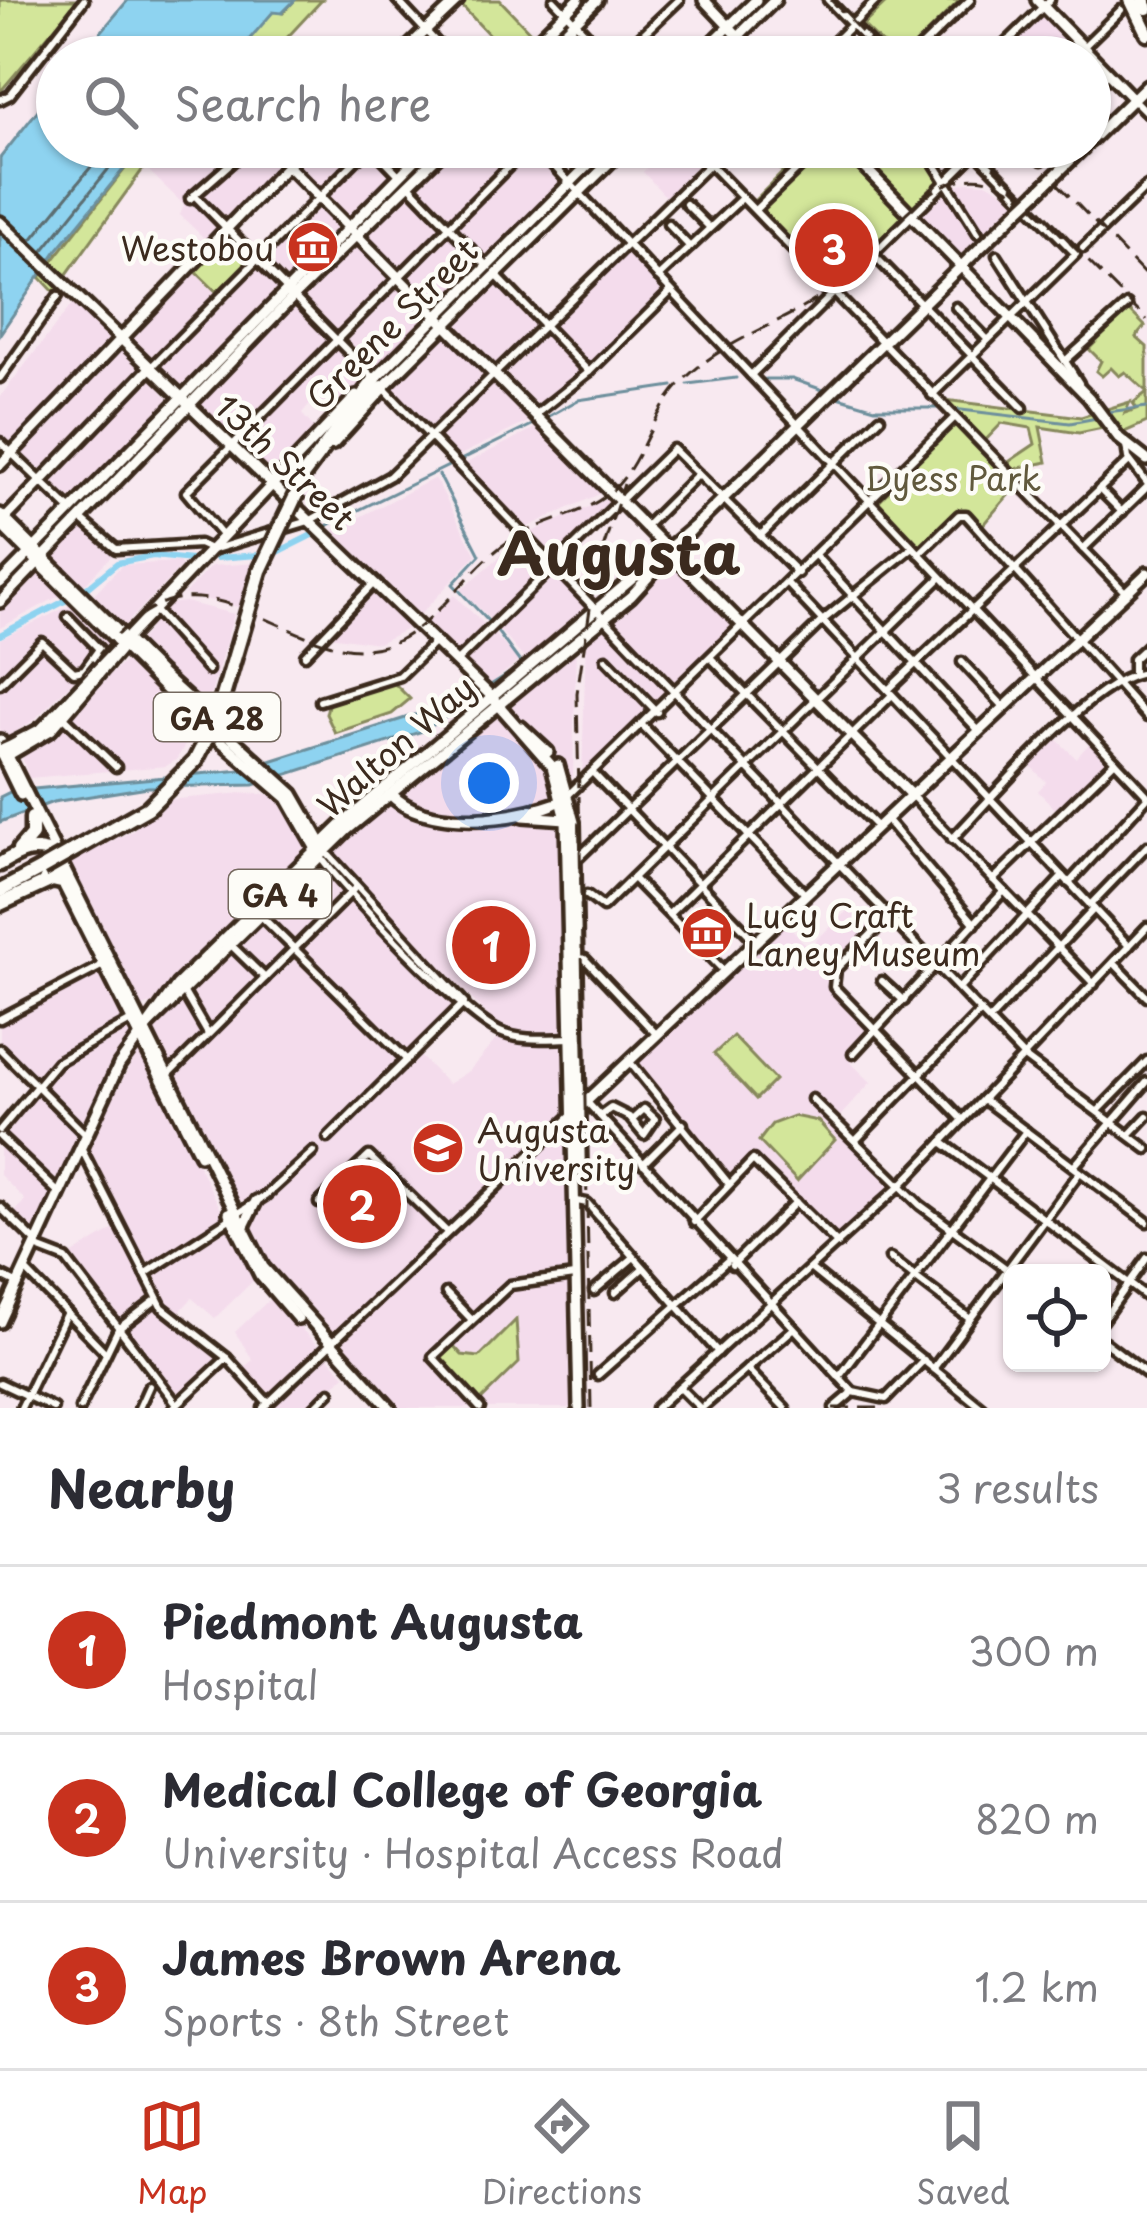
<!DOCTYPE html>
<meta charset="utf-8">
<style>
body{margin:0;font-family:"Playpen Sans",sans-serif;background:#f7f7f7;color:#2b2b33}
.controls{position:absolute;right:36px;bottom:36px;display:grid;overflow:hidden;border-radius:18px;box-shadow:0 3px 9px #0004}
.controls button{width:108px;height:108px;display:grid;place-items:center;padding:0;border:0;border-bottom:3px solid #e1e1e2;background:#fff;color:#2b2b33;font:60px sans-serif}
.you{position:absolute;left:489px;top:783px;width:42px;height:42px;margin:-30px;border:9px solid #fff;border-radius:50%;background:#1a73e8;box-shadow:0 0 0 18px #1a73e833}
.badge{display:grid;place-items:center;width:78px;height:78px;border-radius:50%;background:#c8321e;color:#fff;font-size:39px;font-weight:700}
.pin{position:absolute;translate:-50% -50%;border:6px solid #fff;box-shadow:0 3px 12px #0006}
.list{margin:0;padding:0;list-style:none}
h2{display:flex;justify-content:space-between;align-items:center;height:156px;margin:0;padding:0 48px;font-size:51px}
h2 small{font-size:39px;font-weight:400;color:#7c7c81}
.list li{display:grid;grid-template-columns:78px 1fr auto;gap:36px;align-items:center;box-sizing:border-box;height:168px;padding:0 48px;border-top:3px solid #e1e1e2}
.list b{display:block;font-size:45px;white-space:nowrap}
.list p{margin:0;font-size:39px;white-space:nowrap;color:#7c7c81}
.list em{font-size:39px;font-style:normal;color:#7c7c81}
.icon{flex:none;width:66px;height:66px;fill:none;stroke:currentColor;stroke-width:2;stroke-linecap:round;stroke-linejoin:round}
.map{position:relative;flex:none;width:1147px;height:1408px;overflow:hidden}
.search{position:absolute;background:#fff;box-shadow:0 3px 9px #0004;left:36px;right:36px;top:36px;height:132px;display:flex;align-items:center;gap:30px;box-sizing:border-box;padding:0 42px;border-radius:66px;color:#7c7c81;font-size:45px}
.sheet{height:660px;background:#fff}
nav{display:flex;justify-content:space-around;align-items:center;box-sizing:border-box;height:168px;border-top:3px solid #e1e1e2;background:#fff;font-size:33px;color:#7c7c81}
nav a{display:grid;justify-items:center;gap:6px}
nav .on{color:#c8321e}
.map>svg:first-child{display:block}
.built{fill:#f4dcec}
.green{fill:#d3e69a;stroke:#87885c;stroke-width:3}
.water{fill:#8ed3f0;stroke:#6d8f9c;stroke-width:3}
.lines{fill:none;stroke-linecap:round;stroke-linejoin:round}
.shore{stroke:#5c6e72;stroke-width:3}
.stream{stroke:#6d8f9c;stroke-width:3}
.canal{stroke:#8ed3f0;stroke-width:6}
.minor-casing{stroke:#3b2a1e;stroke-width:15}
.major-casing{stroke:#3b2a1e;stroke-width:18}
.highway-casing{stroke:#3b2a1e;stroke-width:21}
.minor{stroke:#fdfcf7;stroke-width:6}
.major{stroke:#fdfcf7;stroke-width:9}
.highway{stroke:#fdfcf7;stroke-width:12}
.rail{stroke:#3b2a1e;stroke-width:3;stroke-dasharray:18 9;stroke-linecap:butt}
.major-bridge-casing{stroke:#3b2a1e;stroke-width:18;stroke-linecap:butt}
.highway-bridge-casing{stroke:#3b2a1e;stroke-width:21;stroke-linecap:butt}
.major-bridge{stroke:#fdfcf7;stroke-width:9}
.highway-bridge{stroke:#fdfcf7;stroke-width:12}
.labels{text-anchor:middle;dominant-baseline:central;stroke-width:9;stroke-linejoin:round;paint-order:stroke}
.shield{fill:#fdfcf7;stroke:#75695f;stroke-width:3}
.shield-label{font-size:30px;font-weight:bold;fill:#3b2a1e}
.poi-label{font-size:33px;fill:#3b2a1e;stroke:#fdfcf7;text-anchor:start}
.street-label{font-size:33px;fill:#3b2a1e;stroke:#fdfcf7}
.park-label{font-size:33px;fill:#61593d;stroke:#fdfcf7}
.town-label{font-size:57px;font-weight:bold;fill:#3b2a1e;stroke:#fdfcf7}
</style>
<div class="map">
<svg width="1147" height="1408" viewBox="0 0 1147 1408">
<rect width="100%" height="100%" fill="#f8e9f0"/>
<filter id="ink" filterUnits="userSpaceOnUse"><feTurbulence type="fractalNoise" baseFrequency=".00833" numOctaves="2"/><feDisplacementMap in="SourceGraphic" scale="24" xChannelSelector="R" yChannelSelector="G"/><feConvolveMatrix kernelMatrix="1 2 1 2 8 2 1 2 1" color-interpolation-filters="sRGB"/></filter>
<g filter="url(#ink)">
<!-- built -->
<g class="built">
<path d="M1044,12L1076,47L1066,57H997Z"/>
<path d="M159,147H263L280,165L205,239L180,215L184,205L148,170Z"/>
<path d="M313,147H361L318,189L293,166Z"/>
<path d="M454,147H523L448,220L414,186Z"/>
<path d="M661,147H685L700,162L666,197L643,172L664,151Z"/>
<path d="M531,148L565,183L486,259L452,225Z"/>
<path d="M371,149L396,175L347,222L322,196Z"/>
<path d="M967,182L988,183L1020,201L986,234L954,186Z"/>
<path d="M947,189L978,242L960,259L917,218Z"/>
<path d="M409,190L443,225L397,271L363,235Z"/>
<path d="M318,201L342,227L287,285L261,259Z"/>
<path d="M449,232L480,265L435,309L404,278Z"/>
<path d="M357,241L392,275L336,333L300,297Z"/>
<path d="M628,251L667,291L589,367L550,328Z"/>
<path d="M257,263L282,288L184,390L157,365Z"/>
<path d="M191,267L219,294L151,359L126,337Z"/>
<path d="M497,281L539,325L493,370L451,326Z"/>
<path d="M397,282L430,315L373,373L341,340Z"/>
<path d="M73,303L110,340L0,456V397Z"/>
<path d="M296,303L332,339L230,440L195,408Z"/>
<path d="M445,329L489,374L430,433L387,387Z"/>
<path d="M545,332L584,371L536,410L501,375Z"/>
<path d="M335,344L368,379L329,417L312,402L302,414L316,430L270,478L236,446Z"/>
<path d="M116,345L142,370L41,477L16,452Z"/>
<path d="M147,375L171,402L70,506L46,482Z"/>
<path d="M495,381L532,420L454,458L436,439Z"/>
<path d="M539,426L606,491L523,529L463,465Z"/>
<path d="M435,478L476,555L417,618L329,533Z"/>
<path d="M609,498L612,502L605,512L557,558L530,533Z"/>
<path d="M82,523L114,553L81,588L50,558Z"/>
<path d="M522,538L548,565L491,620L461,590Z"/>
<path d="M672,560L738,624L676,687L611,620Z"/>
<path d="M179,562L182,566L122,628L91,597L122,565Z"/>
<path d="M272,562L255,611L184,594L211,566Z"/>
<path d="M35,573H43L63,594L0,628V609Z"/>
<path d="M554,573L585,605L583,620L527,662L497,627Z"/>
<path d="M373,589L411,627L378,643L329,636Z"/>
<path d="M454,595L485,625L456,654L425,624Z"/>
<path d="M185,602L234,614L207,708L138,643L168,604Z"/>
<path d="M71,605L109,642L107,647L34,720L5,739L0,734V639Z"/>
<path d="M602,623L669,692L582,779L586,636Z"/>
<path d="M491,631L519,661L489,685L463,660Z"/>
<path d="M576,644L573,777L569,778L553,751L506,701Z"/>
<path d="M125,661L195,729L176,760L166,766L29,778L22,757Z"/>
<path d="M494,712L548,768L558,790L553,799L517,810H429L401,795Z"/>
<path d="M1054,737L1076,758L1091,742L1110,762L1058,812L1038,791L1046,782L1028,763Z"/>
<path d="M243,793L277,795L310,845L307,853L153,1003L139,1009L66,864L132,831L167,800Z"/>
<path d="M388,805L416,821L562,820L568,1034L517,1035L500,1028L334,858L338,844Z"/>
<path d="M318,865L458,1004L413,1049L448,1084L470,1070L499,1036L567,1040L573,1408H397L271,1274L246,1219L275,1184L246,1202L233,1197L171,1074L294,954L370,1027L292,947L170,1068L152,1036L154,1026Z"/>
<path d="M850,908L870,930L834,968L830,982L874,1036L850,1062L871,1082L833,1124L896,1185L838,1239L754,1157L730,1182L636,1065L787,923L808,948Z"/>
<path d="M100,970L126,1023L63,1055L38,1080L0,1043V1021Z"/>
<path d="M128,1029L130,1037L83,1128L43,1085L68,1058Z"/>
<path d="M139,1049L256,1278L215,1318L192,1298L176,1316L242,1369L253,1360L235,1332L271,1298L319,1347L265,1401L222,1360L177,1400L66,1258L123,1224L86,1148Z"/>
<path d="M37,1090L80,1133L54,1186L0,1133Z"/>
<path d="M0,1141L52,1193L32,1234L13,1215L25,1200L0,1175Z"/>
<path d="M326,1355L345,1375L311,1408H270Z"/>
</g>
<!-- green -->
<g class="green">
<path d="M0,0H78L0,92Z"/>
<path d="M295,0H322L269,57H234L273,11L283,13Z"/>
<path d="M464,0H500L535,37L510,57L460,4Z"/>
<path d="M889,0H960L902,57H896L863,25Z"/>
<path d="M142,147H159L54,292L40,277Z"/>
<path d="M759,147H921L942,179L834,285L752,203L783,172Z"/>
<path d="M227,232L251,260L219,294L191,267Z"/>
<path d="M1128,309L1145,326L1136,337L1147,347V422L1122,433L1117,425L1079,433L1040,427L1047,462L1010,470L1004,465L1035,444L1031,428L1002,423L980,446L1017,485L981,527L961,510L919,549L876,504L959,419L944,400L1081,417L1130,402L1125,413L1137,409L1133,403L1147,392L1125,372L1119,376L1111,368L1102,376L1096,371L1101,361L1089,349Z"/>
<path d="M392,681L410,699L392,714L335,733L326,714L329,701Z"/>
<path d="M733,1036L775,1080L756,1099L714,1054Z"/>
<path d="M793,1116L818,1121L835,1140L797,1181L759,1141L772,1124Z"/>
<path d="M516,1320L519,1363L480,1401L439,1358L453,1345L462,1355L479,1357Z"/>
</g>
<!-- water -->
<g class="water">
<path d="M128,0H295L282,13L273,12L234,57H80Z"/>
<path d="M57,86V147H142L58,249L0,334V158Z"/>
<path d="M462,700L464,706L423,731L254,785L148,787L53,802L0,822V797L12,791L242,770Z"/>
</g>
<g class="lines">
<!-- shore -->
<g class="shore">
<path d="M31,241L107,147"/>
<path d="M42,252L126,147"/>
</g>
<!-- stream -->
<g class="stream">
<path d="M765,379H792L823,390"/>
<path d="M688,384L736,378"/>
<path d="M838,397L875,408H939"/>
<path d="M953,409L1070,423L1097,418"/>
<path d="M1107,412L1147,407"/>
<path d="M546,418L578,400L673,386"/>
<path d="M439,475L480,555L453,584L490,623"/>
<path d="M324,527L536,423"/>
<path d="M464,702L522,665L496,630"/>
</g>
<!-- canal -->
<g class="canal">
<path d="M217,558L274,554L314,534"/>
<path d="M0,635L82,592L117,563L153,556L192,560"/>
</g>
<!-- minor casing -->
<g class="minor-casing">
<g id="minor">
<path d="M397,0L450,57"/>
<path d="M554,0L608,57"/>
<path d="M828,0L883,57"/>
<path d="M296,57L293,49L299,45L308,57"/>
<path d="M619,57L679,0"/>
<path d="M819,57L877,0"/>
<path d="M911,57L970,0"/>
<path d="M992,57L1050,0"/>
<path d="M1073,57L1121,10"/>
<path d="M1133,99L1147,113"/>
<path d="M0,100L10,95L84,0"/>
<path d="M268,147L287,165"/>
<path d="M372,147L399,175"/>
<path d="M536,147L1147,795"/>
<path d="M693,147L1125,592"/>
<path d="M924,147L978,233"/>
<path d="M1029,147L1042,160"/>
<path d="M408,184L486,265"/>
<path d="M194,195L373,377"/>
<path d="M190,199L249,147"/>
<path d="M686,204L709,227"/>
<path d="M755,210L804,163"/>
<path d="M668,224L690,247"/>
<path d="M1083,248L1147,186"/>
<path d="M874,255L1023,408"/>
<path d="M997,255L1079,383"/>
<path d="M496,275L589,372"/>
<path d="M658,277L742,198"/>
<path d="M956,307L987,339"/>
<path d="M1065,361L1127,305"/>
<path d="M152,366L369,147"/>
<path d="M751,375L981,147"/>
<path d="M0,378L58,296"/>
<path d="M382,386L1024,1057L1147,1149"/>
<path d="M932,395L1076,254L971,147"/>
<path d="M535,415L589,372L671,291"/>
<path d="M0,442L71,510"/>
<path d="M1126,445L1128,458L1147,483"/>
<path d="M1099,489L1122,512"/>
<path d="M81,519L116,549L199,544L212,550L309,521L390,476L727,147"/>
<path d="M646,526L698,474"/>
<path d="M221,534L186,492L528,147"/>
<path d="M760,536L880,418"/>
<path d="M1083,549L1147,487"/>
<path d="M919,554L959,515H966L1147,717"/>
<path d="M815,555L979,731"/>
<path d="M787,583L1129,946"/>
<path d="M155,611L208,670"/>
<path d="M305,655L374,583"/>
<path d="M711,658L877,827"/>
<path d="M606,659L657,712"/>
<path d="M456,662L673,449L798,573"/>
<path d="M962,662L1005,708"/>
<path d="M1133,674V659L1147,646"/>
<path d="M0,684L42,642L74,672L84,670L99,649L68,617"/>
<path d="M888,690L1129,461"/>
<path d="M320,701L400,676L435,642"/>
<path d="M61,714L116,767"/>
<path d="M643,726L806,895"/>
<path d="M594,774L756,942"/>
<path d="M392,792C429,832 515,816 561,800"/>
<path d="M389,795C419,831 521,825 560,803L955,417"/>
<path d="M911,795L1094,984"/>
<path d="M886,819L975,924"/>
<path d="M952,839C991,800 1095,674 1147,673"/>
<path d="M325,851L462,1000"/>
<path d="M320,856C346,892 463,1015 500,1032C523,1042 550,1038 574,1038"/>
<path d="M577,859L822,621L913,547"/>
<path d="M633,878L723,970"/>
<path d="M993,880L1115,761"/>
<path d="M1069,883L1147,798"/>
<path d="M587,895L603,907L941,577"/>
<path d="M1090,905L1147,846"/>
<path d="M669,914L892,695"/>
<path d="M260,915L407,1060"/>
<path d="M889,917L836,969L834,987L963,1120"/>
<path d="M229,943L265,978"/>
<path d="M576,957L585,959L657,1035"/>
<path d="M1114,963L1147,997"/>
<path d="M882,981L904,1001"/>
<path d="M959,988L1063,876"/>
<path d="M183,991L208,1034"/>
<path d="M0,1019L103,965"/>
<path d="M989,1020L1094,909"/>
<path d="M0,1049L86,1135"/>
<path d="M853,1054L1004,891"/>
<path d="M629,1061L729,1184"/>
<path d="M166,1077L355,888"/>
<path d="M812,1099L920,1205L1012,1273"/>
<path d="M983,1099L1147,1222"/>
<path d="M588,1103L853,1392"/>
<path d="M1098,1111L1147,1061"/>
<path d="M600,1116L611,1108L629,1117L644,1135L655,1119L644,1109L632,1120"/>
<path d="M0,1130L57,1062L131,1021"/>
<path d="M1129,1135L1147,1116"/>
<path d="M0,1137L58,1192"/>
<path d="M328,1138L464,1003"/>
<path d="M856,1140L981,1011"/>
<path d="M942,1142L1147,1297"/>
<path d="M81,1148L162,1307L227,1358L268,1403"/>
<path d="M643,1164L683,1124"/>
<path d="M1075,1165L1147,1082"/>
<path d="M577,1201L587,1203L718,1352"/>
<path d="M319,1203L369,1156L447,1232"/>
<path d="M0,1207L36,1242"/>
<path d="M694,1222L753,1160L838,1244"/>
<path d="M35,1247L66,1259L177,1404"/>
<path d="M890,1258L970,1319"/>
<path d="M732,1265L796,1202"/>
<path d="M24,1269L105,1352"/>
<path d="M811,1269L982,1408"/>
<path d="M145,1274L265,1196L313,1152"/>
<path d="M0,1275L18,1284"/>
<path d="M594,1291L634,1257"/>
<path d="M446,1293L472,1320"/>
<path d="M615,1293L643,1268"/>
<path d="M1102,1321L1147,1258"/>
<path d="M1102,1340L1147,1374"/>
<path d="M747,1369L785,1408"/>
<path d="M933,1369L1080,1172"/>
<path d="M598,1375L728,1260"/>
<path d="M839,1377L1026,1131"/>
<path d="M0,1383L53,1408"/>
<path d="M679,1387L700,1408"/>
<path d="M853,1392L886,1399L924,1360"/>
<path d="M21,1408L66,1314"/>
<path d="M80,1408L118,1329L157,1299"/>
<path d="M139,1408L149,1386"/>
<path d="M173,1408L227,1358"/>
<path d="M263,1408L573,1114"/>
<path d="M314,1408L330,1392"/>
<path d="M480,1408L433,1357L510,1285L574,1276"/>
<path d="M656,1408L901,1185L1147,927"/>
<path d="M702,1408L792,1330"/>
<path d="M834,1408L853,1392"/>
</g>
</g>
<!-- major casing -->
<g class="major-casing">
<g id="major">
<path d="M704,0L758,57"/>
<path d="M1037,0L1133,99"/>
<path d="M398,57L458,0"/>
<path d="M520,57L578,0"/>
<path d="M539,57L597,0"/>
<path d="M698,57L756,0"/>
<path d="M717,57L775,0"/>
<path d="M1090,141L1147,85"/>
<path d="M845,147L1089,398L1119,438L1147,460"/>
<path d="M287,165L911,795"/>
<path d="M1037,193L1084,147"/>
<path d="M0,222L488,693L552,766L566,819L579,1408"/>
<path d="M150,368L0,524L200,723L287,798L316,849"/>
<path d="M373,381L606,147"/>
<path d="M383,387L625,147"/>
<path d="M0,465L305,147"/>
<path d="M0,514L159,672L293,794L324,848"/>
<path d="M0,583L428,147"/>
<path d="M0,602L294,296L447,147"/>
<path d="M521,727L548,752"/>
<path d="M0,740L263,1267L390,1408"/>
<path d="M0,750L41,729L356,396"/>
<path d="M0,752L21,795"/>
<path d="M7,756L51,730L122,647"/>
<path d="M558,765L574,822L581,1172"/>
<path d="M523,816L566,819"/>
<path d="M51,860L200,1155"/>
<path d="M148,1025L347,830L631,596L696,525"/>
<path d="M573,1114L1147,573"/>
<path d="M229,1213L260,1275L298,1319"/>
<path d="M243,1228L256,1201"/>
<path d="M0,1322L119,1065L177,985L342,824L696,525L1020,209"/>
</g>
</g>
<!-- highway casing -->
<g class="highway-casing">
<g id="highway">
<path d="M1131,0L1147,33"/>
<path d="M1143,0L1147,8"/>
<path d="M332,443L383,387"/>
<path d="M292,490L375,379"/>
<path d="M19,850L32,835V818"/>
<path d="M0,864C21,851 34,844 57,856L44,883"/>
<path d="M0,891L41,869"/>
<path d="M0,904L52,880L61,882"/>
</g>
</g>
<!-- minor -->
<use href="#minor" class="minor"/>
<!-- major -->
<use href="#major" class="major"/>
<!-- highway -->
<use href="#highway" class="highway"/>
<!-- rail -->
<g class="rail">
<path d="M831,0L886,57"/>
<path d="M974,147L1147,320"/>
<path d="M1057,183L1147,277"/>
<path d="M0,744C69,718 105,617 172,600C247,582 324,678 399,640C444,617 470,564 514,538C545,520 585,515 612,491C643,462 650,416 680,384C723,337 792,323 840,282C876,251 915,187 964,179C998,174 1020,195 1043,216"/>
<path d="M591,1408L577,693L596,570L624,484"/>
<path d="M833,1408H879"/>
</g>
<!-- major-bridge casing -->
<g class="major-bridge-casing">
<path id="major-bridge" d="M1020,209L1037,193"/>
</g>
<!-- highway-bridge casing -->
<g class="highway-bridge-casing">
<path id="highway-bridge" d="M41,869L148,808L195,761L216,720L260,571L297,493"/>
</g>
<!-- major-bridge -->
<use href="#major-bridge" class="major-bridge"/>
<!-- highway-bridge -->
<use href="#highway-bridge" class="highway-bridge"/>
</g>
</g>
<!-- icons -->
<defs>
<g id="museum-disc" transform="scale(2.7)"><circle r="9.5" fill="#c8321e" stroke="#fdfcf7"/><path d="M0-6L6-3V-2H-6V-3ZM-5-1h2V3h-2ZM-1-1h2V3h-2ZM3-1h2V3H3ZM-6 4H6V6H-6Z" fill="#fff"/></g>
<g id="university-disc" transform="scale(2.7)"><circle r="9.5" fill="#c8321e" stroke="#fdfcf7"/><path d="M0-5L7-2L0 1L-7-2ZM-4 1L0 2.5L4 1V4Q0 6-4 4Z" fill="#fff"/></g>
</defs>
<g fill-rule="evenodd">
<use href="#museum-disc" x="313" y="247"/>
<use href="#museum-disc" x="707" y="933"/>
<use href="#university-disc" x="438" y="1148"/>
</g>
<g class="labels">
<!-- shield labels -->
<g class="shield">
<rect x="154" y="693" width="126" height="48" rx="9"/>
<rect x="229" y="870" width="102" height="48" rx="9"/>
</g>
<g class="shield-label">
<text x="217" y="717">GA 28</text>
<text x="280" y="894">GA 4</text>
</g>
<!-- poi labels -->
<g class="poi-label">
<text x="274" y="247" text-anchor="end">Westobou</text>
<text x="746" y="914">Lucy Craft<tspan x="746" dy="38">Laney Museum</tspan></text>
<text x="477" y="1129">Augusta<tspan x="477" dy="38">University</tspan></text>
</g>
<!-- street labels -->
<g class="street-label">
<text transform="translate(391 323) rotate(-45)">Greene Street</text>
<text transform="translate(286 461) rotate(44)">13th Street</text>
<text transform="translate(395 745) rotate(-41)">Walton Way</text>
</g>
<!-- park labels -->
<g class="park-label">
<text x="953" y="477">Dyess Park</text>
</g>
<!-- town labels -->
<g class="town-label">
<text x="619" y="551">Augusta</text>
</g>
</g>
</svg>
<div class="controls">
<button><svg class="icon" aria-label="locate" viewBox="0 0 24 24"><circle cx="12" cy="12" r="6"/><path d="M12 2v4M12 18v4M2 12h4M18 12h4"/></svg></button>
</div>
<div class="you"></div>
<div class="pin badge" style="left:491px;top:945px">1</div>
<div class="pin badge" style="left:362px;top:1204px">2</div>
<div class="pin badge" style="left:834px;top:248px">3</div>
<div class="search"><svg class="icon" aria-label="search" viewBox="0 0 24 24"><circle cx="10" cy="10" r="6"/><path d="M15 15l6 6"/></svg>Search here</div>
</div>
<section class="sheet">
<h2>Nearby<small>3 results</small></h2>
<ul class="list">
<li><span class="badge">1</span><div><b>Piedmont Augusta</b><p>Hospital</p></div><em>300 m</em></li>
<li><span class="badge">2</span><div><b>Medical College of Georgia</b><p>University · Hospital Access Road</p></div><em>820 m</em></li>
<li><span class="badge">3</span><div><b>James Brown Arena</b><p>Sports · 8th Street</p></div><em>1.2 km</em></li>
</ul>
</section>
<nav>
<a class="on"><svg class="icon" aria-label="map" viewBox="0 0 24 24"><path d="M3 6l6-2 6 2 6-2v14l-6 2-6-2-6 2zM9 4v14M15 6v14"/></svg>Map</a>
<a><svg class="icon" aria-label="directions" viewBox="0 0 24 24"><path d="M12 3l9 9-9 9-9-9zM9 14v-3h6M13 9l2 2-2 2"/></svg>Directions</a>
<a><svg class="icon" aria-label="saved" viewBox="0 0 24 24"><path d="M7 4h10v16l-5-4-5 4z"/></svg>Saved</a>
</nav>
